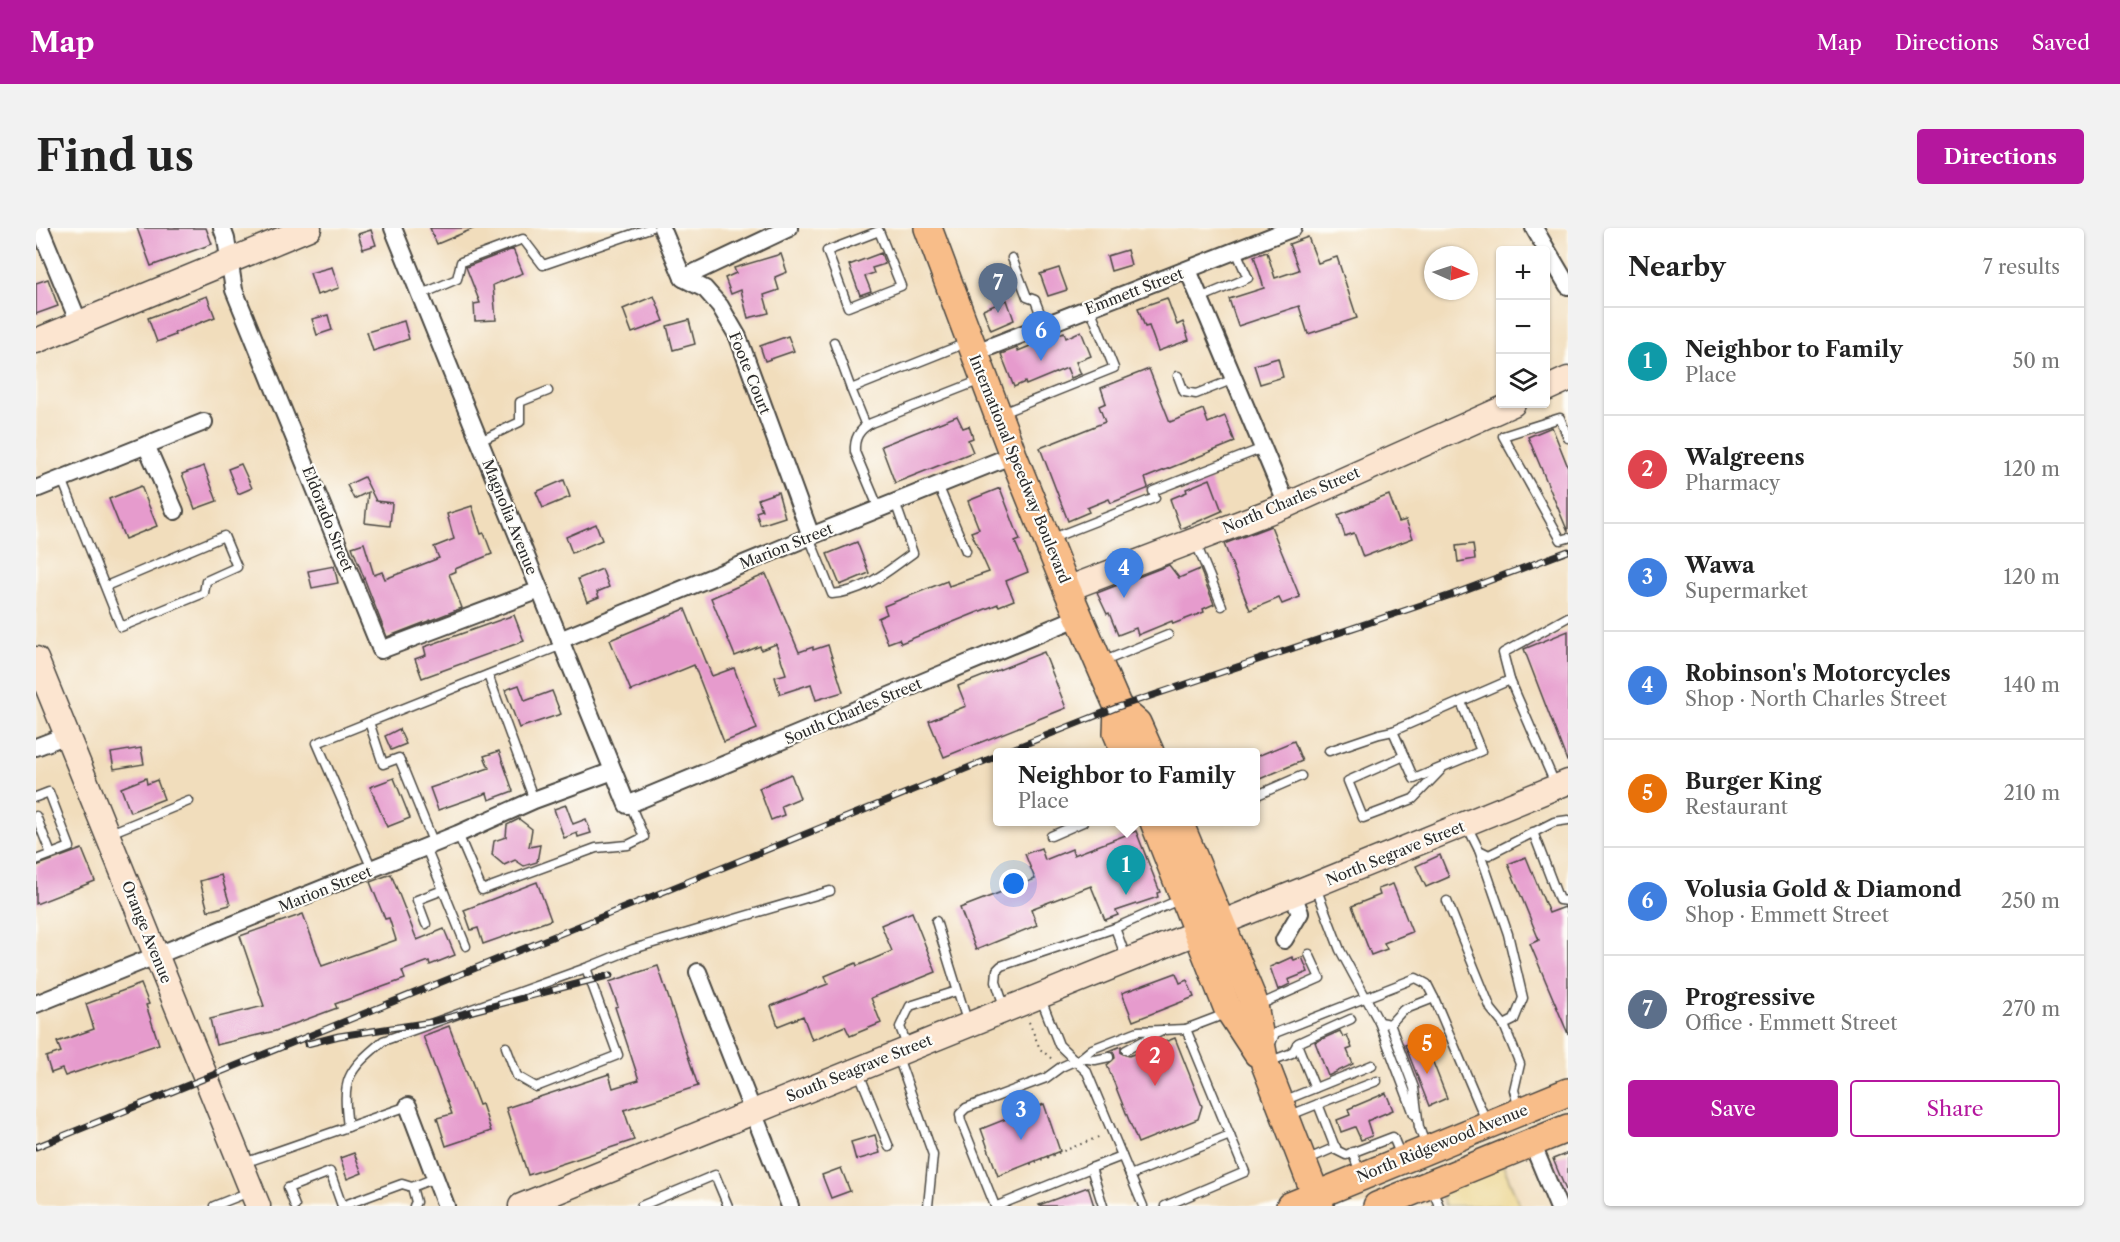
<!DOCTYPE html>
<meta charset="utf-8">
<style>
body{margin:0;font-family:"Libre Caslon Text",serif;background:#f2f2f2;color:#222}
.controls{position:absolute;right:18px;top:18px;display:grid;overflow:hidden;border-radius:6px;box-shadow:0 2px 4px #0004}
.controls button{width:54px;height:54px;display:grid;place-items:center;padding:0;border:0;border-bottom:2px solid #e0e0e0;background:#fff;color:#222;font:30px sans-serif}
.compass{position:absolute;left:1388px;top:18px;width:54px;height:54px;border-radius:50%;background:#fff;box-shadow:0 2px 4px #0004;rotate:93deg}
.you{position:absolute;left:978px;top:656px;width:21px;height:21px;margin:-15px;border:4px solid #fff;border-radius:50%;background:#1a73e8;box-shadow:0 0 0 9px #1a73e833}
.badge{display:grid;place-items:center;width:39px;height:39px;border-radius:50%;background:#b5179e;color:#fff;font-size:20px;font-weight:700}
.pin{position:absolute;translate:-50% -50px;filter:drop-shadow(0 2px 3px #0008)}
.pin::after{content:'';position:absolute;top:32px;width:21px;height:18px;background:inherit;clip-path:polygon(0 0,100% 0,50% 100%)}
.popup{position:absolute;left:957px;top:520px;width:267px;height:78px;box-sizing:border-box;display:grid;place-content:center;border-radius:6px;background:#fff;filter:drop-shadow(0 2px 4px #0005);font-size:20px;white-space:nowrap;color:#767676}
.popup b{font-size:22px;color:#222}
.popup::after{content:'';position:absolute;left:50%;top:100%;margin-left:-12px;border:12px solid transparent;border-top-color:#fff}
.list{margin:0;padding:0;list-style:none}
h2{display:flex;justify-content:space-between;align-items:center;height:78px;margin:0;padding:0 24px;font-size:26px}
h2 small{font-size:20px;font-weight:400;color:#767676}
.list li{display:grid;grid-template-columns:39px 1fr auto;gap:18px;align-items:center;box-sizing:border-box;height:108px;padding:0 24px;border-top:2px solid #e0e0e0}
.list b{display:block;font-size:22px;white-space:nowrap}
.list p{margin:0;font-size:20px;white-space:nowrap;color:#767676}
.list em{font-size:20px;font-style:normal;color:#767676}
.actions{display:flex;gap:12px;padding:18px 24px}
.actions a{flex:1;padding:14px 0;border:2px solid #b5179e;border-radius:6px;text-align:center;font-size:21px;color:#b5179e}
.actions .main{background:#b5179e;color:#fff}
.icon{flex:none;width:33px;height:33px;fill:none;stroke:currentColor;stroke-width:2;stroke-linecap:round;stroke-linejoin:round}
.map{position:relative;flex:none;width:1532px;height:978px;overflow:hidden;border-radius:6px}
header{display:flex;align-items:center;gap:36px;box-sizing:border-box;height:84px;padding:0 30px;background:#b5179e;color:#fff}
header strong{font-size:28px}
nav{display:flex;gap:33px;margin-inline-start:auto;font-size:21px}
.intro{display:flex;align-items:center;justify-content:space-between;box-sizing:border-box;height:144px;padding:0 36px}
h1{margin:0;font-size:42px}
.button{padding:15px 27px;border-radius:6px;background:#b5179e;color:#fff;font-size:21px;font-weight:700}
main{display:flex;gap:36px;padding:0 36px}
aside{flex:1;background:#fff;border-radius:6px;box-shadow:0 2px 4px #0004}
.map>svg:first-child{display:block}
.sand{fill:#eeda9e;stroke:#8c8264;stroke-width:1.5}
.building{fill:#e69bcd}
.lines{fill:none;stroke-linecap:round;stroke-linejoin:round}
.lane-casing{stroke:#494641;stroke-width:11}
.street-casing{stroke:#494641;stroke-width:20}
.secondary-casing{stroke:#494641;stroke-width:27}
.primary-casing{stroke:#494641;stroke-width:30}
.path{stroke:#494641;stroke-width:2;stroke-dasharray:1.5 4.5;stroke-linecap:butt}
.lane{stroke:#fff;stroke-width:8}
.street{stroke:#fff;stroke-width:16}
.secondary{stroke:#fce5d0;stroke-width:24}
.primary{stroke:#f8bd89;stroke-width:27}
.rail-casing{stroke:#2b2b2b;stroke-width:7}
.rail{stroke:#fdfcf7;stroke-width:4.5;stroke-dasharray:14;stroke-linecap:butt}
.labels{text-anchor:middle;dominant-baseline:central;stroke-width:4.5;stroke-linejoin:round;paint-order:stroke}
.street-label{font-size:15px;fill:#2b2b2b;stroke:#fdfcf7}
</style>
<header>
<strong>Map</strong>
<nav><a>Map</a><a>Directions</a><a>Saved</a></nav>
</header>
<div class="intro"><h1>Find us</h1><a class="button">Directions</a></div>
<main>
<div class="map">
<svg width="1532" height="978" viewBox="0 0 1532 978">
<rect width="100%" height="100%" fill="#fdfcf7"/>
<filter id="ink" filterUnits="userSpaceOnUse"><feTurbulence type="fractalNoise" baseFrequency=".0167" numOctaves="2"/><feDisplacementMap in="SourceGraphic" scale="12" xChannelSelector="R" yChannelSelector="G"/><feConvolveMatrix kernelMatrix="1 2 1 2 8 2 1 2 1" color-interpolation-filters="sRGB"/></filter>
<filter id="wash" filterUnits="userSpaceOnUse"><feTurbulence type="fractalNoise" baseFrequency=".008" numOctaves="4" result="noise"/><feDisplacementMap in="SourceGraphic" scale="24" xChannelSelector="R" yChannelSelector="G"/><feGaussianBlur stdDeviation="1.35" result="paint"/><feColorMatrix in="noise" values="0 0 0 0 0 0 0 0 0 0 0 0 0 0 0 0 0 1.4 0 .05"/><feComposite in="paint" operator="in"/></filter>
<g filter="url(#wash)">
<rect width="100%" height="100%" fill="#f1ddbc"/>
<!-- sand -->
<path class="sand" d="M1467,937L1484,978H1409L1404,964Z"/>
<g id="blocks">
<!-- building -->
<g class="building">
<path d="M101,0H170L176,16L115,38Z"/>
<path d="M394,0H439L401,16Z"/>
<path d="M335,2L340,17L327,21L322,6Z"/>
<path d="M1272,9L1282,35L1301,29L1321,90L1272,106L1263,78L1202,98L1193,71L1228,60L1218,28L1231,24L1239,50L1263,42L1253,16Z"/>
<path d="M477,21L487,45L457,57L460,92L439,93L438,76L444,75L430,39Z"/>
<path d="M1091,22L1095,37L1075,43L1071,28Z"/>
<path d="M845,25L849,36L836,40L838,45L829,48L835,63L824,67L813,37Z"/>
<path d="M745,26L751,44L739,49L743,62L728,67L733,85L712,90L705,62L695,66L689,50L700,45L698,40Z"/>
<path d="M296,39L303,60L281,67L274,45Z"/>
<path d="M1023,40L1031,62L1012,68L1004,46Z"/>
<path d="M12,51L22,78L0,86V55Z"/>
<path d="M171,68L179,89L138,105L139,107L121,114L112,90Z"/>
<path d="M618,68L628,93L596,105L587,81Z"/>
<path d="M1131,70L1141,97L1147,94L1153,112L1122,123L1113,98L1109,99L1102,80Z"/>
<path d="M971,72L978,92L955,102L947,82Z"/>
<path d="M292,87L296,102L281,107L276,91Z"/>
<path d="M653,92L659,116L637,122L631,98Z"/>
<path d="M368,93L373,111L337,123L331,104Z"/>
<path d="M1045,103L1055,128L1040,134L1045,146L1035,150L1031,140L990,157L989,154L978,159L965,126L981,120L982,123L1028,104L1030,110Z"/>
<path d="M752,108L758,123L729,133L724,118Z"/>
<path d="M1242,130L1247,149L1224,156L1218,137Z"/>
<path d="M1113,141L1134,194L1167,181L1172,195L1189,188L1199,214L1109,250L1112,259L1111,261L1075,275L1073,271L1051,280L1053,284L1032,293L1004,220L1069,194L1063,178L1070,175L1065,160Z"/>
<path d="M921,188L927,200L933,198L937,210L932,212L937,224L859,255L845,218Z"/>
<path d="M1516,199L1532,239V304L1492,209Z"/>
<path d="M205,236L216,260L202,266L192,241Z"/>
<path d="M168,238L181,273L159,281L146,246Z"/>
<path d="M328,249L340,273L356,275L354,298L329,295L332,264L318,271L311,257Z"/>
<path d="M1174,251L1186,283L1145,301L1134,271L1151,264L1150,261Z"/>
<path d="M528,252L534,269L507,280L500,264Z"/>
<path d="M105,258L121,298L89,311L73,271Z"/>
<path d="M964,260L984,312L979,314L992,344L970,353L978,372L963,378L962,376L865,415L863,411L852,415L842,390L851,386L848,378L911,353L913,358L953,344L935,304L943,301L932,273Z"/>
<path d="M742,264L749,289L724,297L720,284L726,282L722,271Z"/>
<path d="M1353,267L1363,294L1370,292L1377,310L1327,329L1318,305L1309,308L1302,287Z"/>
<path d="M436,278L445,306L448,305L456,326L419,341L420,343L413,346L426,380L351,409L316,319L328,315L338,347L346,344L349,351L403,330L398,319L418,311L411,286Z"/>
<path d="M560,296L566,312L536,325L530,309Z"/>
<path d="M1235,298L1264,369L1246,376L1243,370L1214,382L1188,316Z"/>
<path d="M821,314L833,345L804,357L791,326Z"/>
<path d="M1437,316L1439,331L1422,334L1420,318Z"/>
<path d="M1133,337L1143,350L1164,341L1178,376L1167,381L1168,384L1137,396L1136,393L1102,407L1100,400L1082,407L1073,385L1071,386L1061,365Z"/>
<path d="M298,338L302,355L276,360L272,343Z"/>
<path d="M566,341L573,359L561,364L563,369L551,374L542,351Z"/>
<path d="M730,346L763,424L777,419V422L792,417L807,464L780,472L775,456L744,466L739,449L750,446L740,416L725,422L724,418L699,428L675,370Z"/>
<path d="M649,381L676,448L698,440L721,501L688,514L658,437L595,463L574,412Z"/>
<path d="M478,387L488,413L386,450L379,431L390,427L388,419Z"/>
<path d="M1532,403V533H1531L1488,421Z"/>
<path d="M1008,424L1030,480L908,529L893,493L930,478L922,458Z"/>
<path d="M483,457L489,473L516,463L525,486L483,500L469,462Z"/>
<path d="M363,501L370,516L355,522L349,508Z"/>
<path d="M1258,513L1266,533L1219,553V529Z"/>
<path d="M105,520L108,536L78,541L75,525Z"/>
<path d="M463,523L477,563L453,572L451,565L402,582L394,560L453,540L448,528Z"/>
<path d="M755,546L764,570L745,578L748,587L735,592L723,560Z"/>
<path d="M110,550L111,556L121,552L128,571L94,584L85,560Z"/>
<path d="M358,550L374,590L351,599L334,559Z"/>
<path d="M530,577L537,596L550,591L555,605L542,609L541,605L528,610L518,581Z"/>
<path d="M483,591L496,601L493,619L504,617L501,634L488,638L479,632L468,637L456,627L458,613L470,609L471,597Z"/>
<path d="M1100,603L1124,664L1121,665L1122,669L1080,683L1082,687L1069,692L1055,658L995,681L1001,697L940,722L924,680L999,651L989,626L1005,620L1009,632L1036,621L1038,627Z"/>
<path d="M46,621L59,653L0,676V638Z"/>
<path d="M1404,627L1413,649L1390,659L1380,638Z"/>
<path d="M1490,629L1513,685L1529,679L1532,687V806L1494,716L1503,712L1472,636Z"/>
<path d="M355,646L381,712L408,701L419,727L394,737L393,733L366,743L369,751L299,776L301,780L239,803L180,817L174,791L228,778L204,708L267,686L286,738L360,712L353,690L349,691L334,654Z"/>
<path d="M185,647L194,677L172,683L164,653Z"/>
<path d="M501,654L515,692L447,716L442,700L435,702L428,682Z"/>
<path d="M1357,656L1376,704L1348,715L1351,721L1335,727L1316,678L1344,667L1342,661Z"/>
<path d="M876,684L900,744L835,770L845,795L814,808L809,798L776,812L767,788L742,798L735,778L792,756L789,748L820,735L821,738L856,723L845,697Z"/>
<path d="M1256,729L1258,732L1266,729L1272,744L1252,752L1254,756L1242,762L1234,739Z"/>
<path d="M622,738L662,858L588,882L598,912L492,947L470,880L573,846L577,860L603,852L579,779L582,778L573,754Z"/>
<path d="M1140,745L1144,755L1151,752L1158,769L1097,793L1086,765Z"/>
<path d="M105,756L113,776L110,777L123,816L29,848L26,841L15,845L10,829L25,824L21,814L58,801L50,776Z"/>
<path d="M413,798L443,877L446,876L455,903L410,918L401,890L416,886L387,808Z"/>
<path d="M1304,803L1307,809L1311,807L1316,820L1311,822L1317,836L1292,848L1279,814Z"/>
<path d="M1139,810L1166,878L1162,891L1102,915L1071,837L1079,830L1078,825L1073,823L1085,818V825L1093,828Z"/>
<path d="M1380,813L1383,822L1391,819L1411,870L1393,878L1369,817Z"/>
<path d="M1350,865L1357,882L1331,893L1336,908L1325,912L1319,899L1305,904L1301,892L1314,887L1312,881Z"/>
<path d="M1008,876L1024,923L962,948L945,901Z"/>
<path d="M839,907L844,925L820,932L815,914Z"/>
<path d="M318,925L326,945L311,951L304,930Z"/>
<path d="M1532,925V967L1517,931Z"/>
<path d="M805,940L814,963L795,970L786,947Z"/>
<path d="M1052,959L1058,978H1004L1003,977Z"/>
</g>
</g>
</g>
<g filter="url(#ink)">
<use href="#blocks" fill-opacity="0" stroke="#494641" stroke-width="1.5"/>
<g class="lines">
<!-- lane casing -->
<g class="lane-casing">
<g id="lane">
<path d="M843,3L865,58L812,79L791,23Z"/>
<path d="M976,30L991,69L999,72L1009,98"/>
<path d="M384,67L421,51L425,34L487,11L507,37L614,0"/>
<path d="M1164,70L1212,50L1200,23"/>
<path d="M798,114L815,161"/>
<path d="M1142,148L1148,164L1160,166L1198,151"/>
<path d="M966,185L1078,140L1054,80"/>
<path d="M830,198L815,161L930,115"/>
<path d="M1532,210L1524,190L1467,208L1525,312L1532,310"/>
<path d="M444,213L484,194V174L512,163"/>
<path d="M26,251L85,399L168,365L170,353L201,339L188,308L70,358"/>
<path d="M902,257L930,323"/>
<path d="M843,281L819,224C818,210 823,202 835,195L945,152"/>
<path d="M773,309L796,366C830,363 850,344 877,325L859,274"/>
<path d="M1014,311L1119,270L1117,263L1227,220"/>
<path d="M1159,313L1186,378"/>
<path d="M1066,434L1132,407"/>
<path d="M452,447L498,572"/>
<path d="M1474,452L1467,425L1532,389"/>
<path d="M1425,474L1445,523L1378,551L1357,503L1474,452L1520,558"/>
<path d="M333,494L347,536L363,530L398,616"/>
<path d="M1293,523L1343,506L1357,503"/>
<path d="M1368,528L1312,553L1327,590L1377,571L1405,542"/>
<path d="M1219,568L1265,548"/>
<path d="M0,569L13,564L34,619L0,632"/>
<path d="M0,588L15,626"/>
<path d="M1431,598L1443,622L1453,627L1518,594L1532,592"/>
<path d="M1497,604L1523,672L1532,673"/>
<path d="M72,606L153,573"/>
<path d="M422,606L446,662L560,620L592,617L608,609L594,576"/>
<path d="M1015,608L1047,594"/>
<path d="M390,620L430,718"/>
<path d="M1443,622L1472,706L1487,770L1478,792L1468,797L1484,836L1478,862L1483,881"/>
<path d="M336,641L281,515L526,417"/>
<path d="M1279,657L1304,722L1343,794L1354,796"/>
<path d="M1411,673L1455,781L1468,797"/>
<path d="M900,693L932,796"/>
<path d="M390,696L381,672L407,662"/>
<path d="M1091,732L1079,700L1145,671"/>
<path d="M1005,771L1023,817L1051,844L1107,978"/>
<path d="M1223,777L1284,750L1273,726"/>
<path d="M969,781L960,754L961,742L965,738L1079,700"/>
<path d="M1343,794L1378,886"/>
<path d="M1354,796L1378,860L1383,899L1390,919"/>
<path d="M1354,796L1367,782L1398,770"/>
<path d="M1261,816L1279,860"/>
<path d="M1234,818L1239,805L1380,750L1391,756L1398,770L1451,895"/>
<path d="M470,819L481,848L500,859L582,827L550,740"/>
<path d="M872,820L864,799L874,778L921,763"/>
<path d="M1090,822L1126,803"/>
<path d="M862,829L897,927L892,978"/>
<path d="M1045,830L1059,832L1073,829"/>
<path d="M1232,834L1256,825L1262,815L1315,791"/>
<path d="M823,845L853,919"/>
<path d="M1247,873L1336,837"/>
<path d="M1282,876L1341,853"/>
<path d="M1252,888L1282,876L1300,922L1310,927L1357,909L1365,928"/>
<path d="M312,899C306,851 310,844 347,813L550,740L597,721L794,663"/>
<path d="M1316,924L1325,946"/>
<path d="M1270,932L1300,919"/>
<path d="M205,936L372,878"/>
<path d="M1094,947L1194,907"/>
<path d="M376,959L380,974L378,978"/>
<path d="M1396,960L1403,978"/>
<path d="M178,978L213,964"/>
<path d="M259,978L252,960L294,944L306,978"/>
<path d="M306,978L366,956L376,959L399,950"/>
<path d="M605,978L679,947L692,978"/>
<path d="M959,978L925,893L924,886L930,880L1010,850L1025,839L1045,830L1056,821L1102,803L1150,801"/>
<path d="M961,978L1055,940"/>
<path d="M1067,978L1055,940L1086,928"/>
<path d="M1129,978L1209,944L1150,801L1192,785"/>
</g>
</g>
<!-- street casing -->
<g class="street-casing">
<g id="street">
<path d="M4,0L43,95"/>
<path d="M186,0L190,11L198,62L345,422L504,362"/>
<path d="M357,0L591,577L1043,389"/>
<path d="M626,0L647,50L669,61L684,78L702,109L775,308"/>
<path d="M1498,0L1532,58"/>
<path d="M1152,42L1251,277"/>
<path d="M647,50L753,0"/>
<path d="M938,125L1257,0"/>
<path d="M110,217L139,283"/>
<path d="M0,261L168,194"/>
<path d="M524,412L775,308L977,227"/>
<path d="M0,519L31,507"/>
<path d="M1248,712L1264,685L1257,666"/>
<path d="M662,744L754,978"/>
<path d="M0,776L422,606L498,572L577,543"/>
<path d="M372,878L410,978"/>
<path d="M1496,915L1522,978"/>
</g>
</g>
<!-- secondary casing -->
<g class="secondary-casing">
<g id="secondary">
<path d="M0,113L273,0"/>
<path d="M1510,161L1532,151"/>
<path d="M1031,361L1251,277L1477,176"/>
<path d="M0,431L222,978"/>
<path d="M1185,695L1532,554"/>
<path d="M485,978L1162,704"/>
</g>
</g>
<!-- primary casing -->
<g class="primary-casing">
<g id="primary">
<path d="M892,0L977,227L1031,361L1082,479L1081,505L1089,524"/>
<path d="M1082,479L1101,495L1114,524"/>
<path d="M1118,594L1191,779L1221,825"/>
<path d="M1143,594L1217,772L1229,836L1284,978"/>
<path d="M1254,978L1532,864"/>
<path d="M1341,978L1532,900"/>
</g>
</g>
<!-- path -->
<g class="path">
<path d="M993,794L1004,821L1016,831"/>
<path d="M995,935V936L1065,908"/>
</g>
<!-- lane -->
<use href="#lane" class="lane"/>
<!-- street -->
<use href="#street" class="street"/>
<!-- secondary -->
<use href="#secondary" class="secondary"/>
<!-- primary -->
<use href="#primary" class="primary"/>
<!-- rail casing -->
<g class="rail-casing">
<g id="rail">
<path d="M969,524L1082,479L1415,367L1532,323"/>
<path d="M271,816L303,808L395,794L575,747"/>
<path d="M0,919L961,528"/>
</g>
</g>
<!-- rail -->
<use href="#rail" class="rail"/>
</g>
</g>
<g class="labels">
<!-- street labels -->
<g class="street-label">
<text transform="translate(1098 63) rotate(-21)">Emmett Street</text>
<text transform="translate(714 145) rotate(68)">Foote Court</text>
<text transform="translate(984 241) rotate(68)">International Speedway Boulevard</text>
<text transform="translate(1255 272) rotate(-23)">North Charles Street</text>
<text transform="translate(474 289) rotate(68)">Magnolia Avenue</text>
<text transform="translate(292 291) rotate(68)">Eldorado Street</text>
<text transform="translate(750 318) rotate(-22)">Marion Street</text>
<text transform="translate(817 483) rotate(-23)">South Charles Street</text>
<text transform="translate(1359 625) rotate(-22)">North Segrave Street</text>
<text transform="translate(289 661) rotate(-22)">Marion Street</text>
<text transform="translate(111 704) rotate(68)">Orange Avenue</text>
<text transform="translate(823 840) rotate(-22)">South Seagrave Street</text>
<text transform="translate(1406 915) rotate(-22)">North Ridgewood Avenue</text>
</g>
</g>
</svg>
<div class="controls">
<button>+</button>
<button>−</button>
<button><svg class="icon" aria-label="layers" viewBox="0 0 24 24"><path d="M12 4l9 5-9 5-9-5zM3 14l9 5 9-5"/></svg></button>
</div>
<svg class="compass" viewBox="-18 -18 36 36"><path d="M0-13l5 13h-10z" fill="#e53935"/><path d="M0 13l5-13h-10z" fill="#767676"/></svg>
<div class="you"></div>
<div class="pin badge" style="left:1090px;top:667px;background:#0f9aa8">1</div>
<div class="popup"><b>Neighbor to Family</b>Place</div>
<div class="pin badge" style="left:1119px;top:858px;background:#e0444e">2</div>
<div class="pin badge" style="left:985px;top:912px;background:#3f7fe0">3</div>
<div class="pin badge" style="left:1088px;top:370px;background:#3f7fe0">4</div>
<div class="pin badge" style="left:1391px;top:846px;background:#e8710a">5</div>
<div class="pin badge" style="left:1005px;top:133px;background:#3f7fe0">6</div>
<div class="pin badge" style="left:962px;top:85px;background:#5c6f8a">7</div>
</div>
<aside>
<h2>Nearby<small>7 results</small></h2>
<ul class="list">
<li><span class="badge" style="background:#0f9aa8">1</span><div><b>Neighbor to Family</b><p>Place</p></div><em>50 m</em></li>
<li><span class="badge" style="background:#e0444e">2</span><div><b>Walgreens</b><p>Pharmacy</p></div><em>120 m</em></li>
<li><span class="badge" style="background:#3f7fe0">3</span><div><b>Wawa</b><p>Supermarket</p></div><em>120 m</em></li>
<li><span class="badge" style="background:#3f7fe0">4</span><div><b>Robinson's Motorcycles</b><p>Shop · North Charles Street</p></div><em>140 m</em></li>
<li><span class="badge" style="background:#e8710a">5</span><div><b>Burger King</b><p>Restaurant</p></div><em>210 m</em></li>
<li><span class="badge" style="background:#3f7fe0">6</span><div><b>Volusia Gold &amp; Diamond</b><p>Shop · Emmett Street</p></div><em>250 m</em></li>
<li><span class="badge" style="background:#5c6f8a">7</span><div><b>Progressive</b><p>Office · Emmett Street</p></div><em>270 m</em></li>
</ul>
<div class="actions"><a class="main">Save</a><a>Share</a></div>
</aside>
</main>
